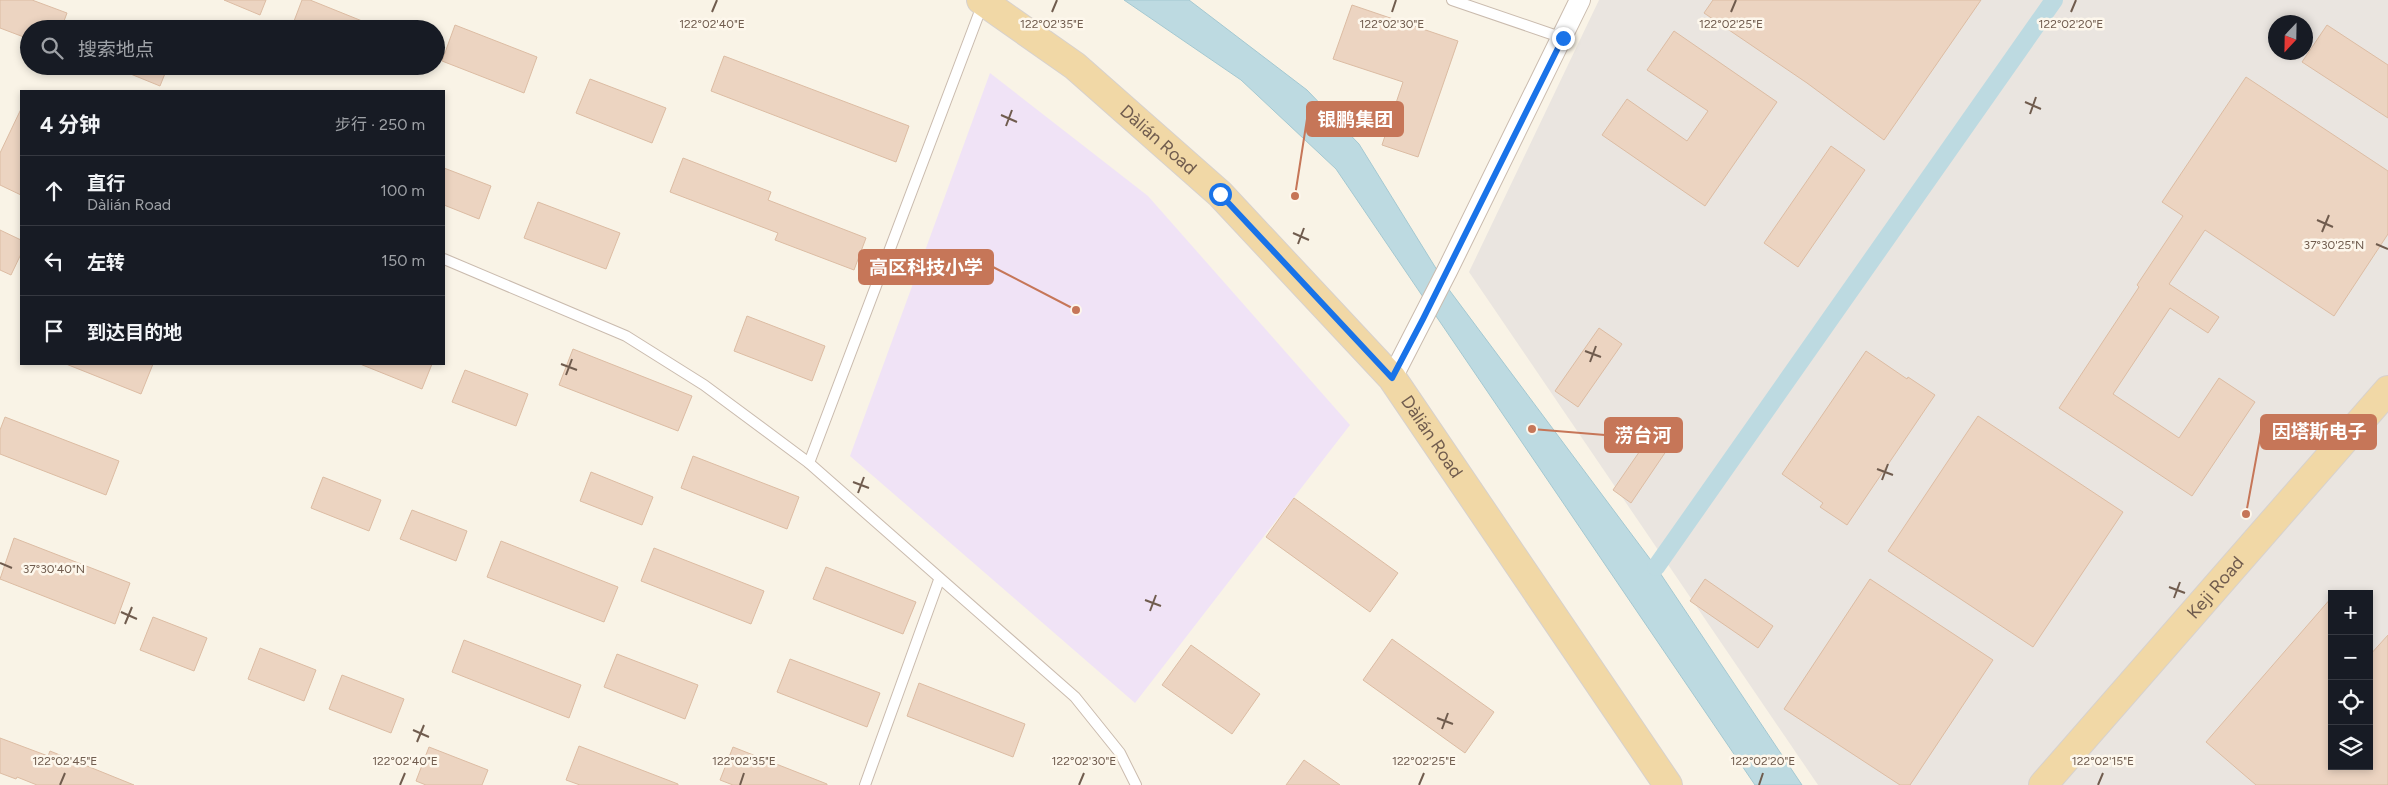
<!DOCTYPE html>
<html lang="zh">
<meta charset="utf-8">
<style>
body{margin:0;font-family:Figtree,"Noto Sans SC",sans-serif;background:#20242c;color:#f1f3f6}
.controls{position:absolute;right:15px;bottom:15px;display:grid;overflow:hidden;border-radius:0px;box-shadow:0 2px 8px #0003}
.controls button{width:45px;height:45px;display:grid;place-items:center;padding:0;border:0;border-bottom:1px solid #363941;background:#171b24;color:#f1f3f6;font:25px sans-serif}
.compass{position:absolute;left:2268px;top:15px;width:45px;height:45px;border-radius:50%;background:#171b24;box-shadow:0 2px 8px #0003;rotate:202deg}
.stop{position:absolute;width:15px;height:15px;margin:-11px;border:4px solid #1a73e8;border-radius:50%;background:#fff}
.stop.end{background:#1a73e8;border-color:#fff;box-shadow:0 1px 5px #0008}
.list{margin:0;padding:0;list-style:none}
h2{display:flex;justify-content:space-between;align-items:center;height:65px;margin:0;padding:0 20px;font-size:21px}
h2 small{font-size:16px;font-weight:400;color:#9ea1a6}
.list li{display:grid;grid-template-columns:32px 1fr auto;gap:15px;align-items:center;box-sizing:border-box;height:70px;padding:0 20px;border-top:1px solid #363941}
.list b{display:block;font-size:19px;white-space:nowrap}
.list p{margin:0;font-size:16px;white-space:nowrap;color:#9ea1a6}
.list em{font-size:16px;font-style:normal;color:#9ea1a6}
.icon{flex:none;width:28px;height:28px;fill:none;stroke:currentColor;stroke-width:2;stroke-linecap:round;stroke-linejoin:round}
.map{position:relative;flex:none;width:2388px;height:785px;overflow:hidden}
.search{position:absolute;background:#171b24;box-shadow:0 2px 8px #0003;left:20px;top:20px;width:425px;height:55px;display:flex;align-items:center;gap:12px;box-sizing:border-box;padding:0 18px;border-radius:28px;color:#9ea1a6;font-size:19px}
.panel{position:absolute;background:#171b24;box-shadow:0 2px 8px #0003;left:20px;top:90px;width:425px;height:275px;border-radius:0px}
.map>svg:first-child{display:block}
.industrial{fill:#eae5e0;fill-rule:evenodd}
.education{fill:#f0e3f6}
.water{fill:#bddae1;stroke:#a4c8d1}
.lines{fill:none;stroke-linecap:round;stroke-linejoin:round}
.canal{stroke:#bddae1;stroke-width:18}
.building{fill:#ecd4c1;stroke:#dcbca3}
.service-casing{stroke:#cabbae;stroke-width:12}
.minor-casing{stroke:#cabbae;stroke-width:22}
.primary-casing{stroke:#d7d1cd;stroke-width:30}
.service{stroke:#fff;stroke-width:10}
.minor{stroke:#fff;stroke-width:20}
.primary{stroke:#f1d8a6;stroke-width:28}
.route{stroke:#1a73e8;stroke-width:6}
.ticks{fill:none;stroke:#705c4e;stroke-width:2}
.labels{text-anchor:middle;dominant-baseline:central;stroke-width:5;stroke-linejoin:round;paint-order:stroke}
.street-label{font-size:18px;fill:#705c4e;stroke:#fdf7ec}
.ticks-label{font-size:12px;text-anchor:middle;fill:#705c4e;stroke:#fdf7ec;stroke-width:5;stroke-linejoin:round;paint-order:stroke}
.leader{fill:none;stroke:#c67658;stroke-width:2}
.callout-dot{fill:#c67658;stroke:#fdf7ec;stroke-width:2}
.callout{fill:#c67658;stroke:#c67658;stroke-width:2}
.callout-label{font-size:19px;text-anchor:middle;font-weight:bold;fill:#fff}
</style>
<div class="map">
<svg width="2388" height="785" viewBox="0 0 2388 785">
<rect width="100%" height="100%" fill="#f9f3e6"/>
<!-- industrial -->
<path class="industrial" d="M1599,0H2388V785H1818L1469,272ZM2276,22H2306V52H2276ZM2332,594H2369V766H2332Z"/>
<!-- education -->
<path class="education" d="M990,73L1148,196L1350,425L1135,703L850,456Z"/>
<!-- water -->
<path class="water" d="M1124,0H1189L1307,90L1359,144L1450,291L1656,567L1802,785H1755L1336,169L1241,80Z"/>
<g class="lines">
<!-- canal -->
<path class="canal" d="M1656,567L2054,0"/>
</g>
<!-- building -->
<g class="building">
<path d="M0,0H32L67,13L61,29H29V39L0,28Z"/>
<path d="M224,0H266L260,15Z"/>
<path d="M302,0H310L382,29H291Z"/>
<path d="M1713,0H1981L1884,140L1807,83L1704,13Z"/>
<path d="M1352,5L1458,41L1418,157L1382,145L1403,82L1333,59Z"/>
<path d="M455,25L537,57L524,93L442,61Z"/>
<path d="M2327,25L2388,65V118L2302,62Z"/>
<path d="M1674,31L1777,102L1705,206L1602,135L1627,99L1687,141L1708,111L1647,70Z"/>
<path d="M724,56L909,126L896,162L711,91Z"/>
<path d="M111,66H168L160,86Z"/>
<path d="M2246,77L2388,171V234L2334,316L2205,230L2169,284L2219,317L2208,333L2170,308L2113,394L2179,438L2219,378L2255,402L2192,496L2059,408L2139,287L2137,285L2183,216L2162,202Z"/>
<path d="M590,79L666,108L652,143L576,113Z"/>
<path d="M21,109V195L0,185V153Z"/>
<path d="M1831,146L1865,170L1798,267L1764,243Z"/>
<path d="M683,158L771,192L768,200L866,238L854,270L775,240L778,233L670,192Z"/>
<path d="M444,168L491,186L479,219L444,205Z"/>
<path d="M538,202L620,233L606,269L524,238Z"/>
<path d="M0,230L21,240V254L11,275L0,270Z"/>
<path d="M747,316L825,346L812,381L734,351Z"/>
<path d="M1599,328L1622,344L1578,407L1555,391Z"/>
<path d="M573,349L692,396L678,431L559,385Z"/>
<path d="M1866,351L1907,379L1908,377L1935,395L1847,525L1820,507L1823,503L1782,474Z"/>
<path d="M66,364H153L141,394Z"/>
<path d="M360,364H432L422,389Z"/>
<path d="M465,370L528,394L516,426L452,402Z"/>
<path d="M1978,416L2123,512L2033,647L1888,551Z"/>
<path d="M5,417L119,461L106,495L0,454V430Z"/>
<path d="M1655,429L1673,441L1631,503L1613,490Z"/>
<path d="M693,456L799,497L787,529L681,488Z"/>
<path d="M591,472L653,497L642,525L580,501Z"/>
<path d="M323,477L381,500L369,531L311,508Z"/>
<path d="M1294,498L1398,573L1370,612L1266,537Z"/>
<path d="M412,510L467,531L456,561L400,539Z"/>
<path d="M14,538L130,583L115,624L0,579Z"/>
<path d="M501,541L618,587L604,622L487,577Z"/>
<path d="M654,548L764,591L751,624L641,581Z"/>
<path d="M826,567L916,602L903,634L813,599Z"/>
<path d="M1705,579L1773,626L1758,648L1690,601Z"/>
<path d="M1870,579L1993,660L1910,785H1900L1784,709Z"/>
<path d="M2332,597V766H2369V656L2388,635V785H2256L2206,742Z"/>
<path d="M153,617L207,638L194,671L140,650Z"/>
<path d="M1392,639L1494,712L1465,753L1363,680Z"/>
<path d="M464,640L581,685L569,718L452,672Z"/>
<path d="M1191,645L1260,694L1232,734L1162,685Z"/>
<path d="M260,648L316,670L304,701L248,679Z"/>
<path d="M617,654L698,685L685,719L604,687Z"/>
<path d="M790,659L880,693L867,727L777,692Z"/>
<path d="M342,675L404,699L391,733L329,709Z"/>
<path d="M919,683L1025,724L1013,757L907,716Z"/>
<path d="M0,738L48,756L50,751L134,785H37L17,777L16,779L0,773Z"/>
<path d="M579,746L678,784V785H580L566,780Z"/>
<path d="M429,747L488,770L482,785H426L416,781Z"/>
<path d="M733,747L827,784V785H733L720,780Z"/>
<path d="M1304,760L1340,785H1286Z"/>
</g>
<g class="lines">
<!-- service casing -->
<g class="service-casing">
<g id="service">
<path d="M1452,0L1563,38"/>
<path d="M444,259L626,336L704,385L809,463L1075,697L1120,753L1136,785"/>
<path d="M809,463L983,3"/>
<path d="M865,785L939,580"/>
</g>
</g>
<!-- minor casing -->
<g class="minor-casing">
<path id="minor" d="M1392,378L1447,271L1580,0"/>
</g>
<!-- primary casing -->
<g class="primary-casing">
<g id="primary">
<path id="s1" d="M981,0L1075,66L1220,194L1392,378L1668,785"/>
<path id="s2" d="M2043,785L2388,390"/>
</g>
</g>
<!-- service -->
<use href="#service" class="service"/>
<!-- minor -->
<use href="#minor" class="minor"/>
<!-- primary -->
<use href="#primary" class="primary"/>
</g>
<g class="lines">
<!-- route -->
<path class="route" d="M1220,194L1392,378L1423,319L1563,38"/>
</g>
<!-- ticks -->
<path class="ticks" d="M712,12L717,0M1052,12L1057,0M1392,12L1396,0M1731,12L1736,0M2071,12L2076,0M2025,102L2041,109M2030,114L2036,97M1001,115L1017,122M1006,126L1012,110M2317,220L2333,227M2322,232L2329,215M1293,233L1309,240M1298,244L1304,228M2376,244L2388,249M1585,351L1601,357M1590,362L1596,346M561,364L577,370M566,375L572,359M1877,469L1893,475M1882,480L1888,464M853,482L869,488M858,493L864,477M0,563L12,568M2169,587L2185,593M2174,598L2180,582M1145,600L1161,606M1150,611L1156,595M121,612L137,619M125,624L132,607M1437,718L1453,724M1442,729L1448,713M413,730L429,737M417,742L424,725M60,785L65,773M400,785L405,773M740,785L744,773M1079,785L1084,773M1419,785L1424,773M1759,785L1763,773M2098,785L2103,773"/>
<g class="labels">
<!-- street labels -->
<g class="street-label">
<text stroke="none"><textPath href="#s1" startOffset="226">Dàlián Road</textPath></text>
<text stroke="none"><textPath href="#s1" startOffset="631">Dàlián Road</textPath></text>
<text stroke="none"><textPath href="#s2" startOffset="262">Keji Road</textPath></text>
</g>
</g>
<g class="ticks-label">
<text x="712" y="28">122°02'40"E</text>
<text x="1052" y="28">122°02'35"E</text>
<text x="1392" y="28">122°02'30"E</text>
<text x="1731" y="28">122°02'25"E</text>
<text x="2071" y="28">122°02'20"E</text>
<text x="2334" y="249">37°30'25"N</text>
<text x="54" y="573">37°30'40"N</text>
<text x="65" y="765">122°02'45"E</text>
<text x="405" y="765">122°02'40"E</text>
<text x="744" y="765">122°02'35"E</text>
<text x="1084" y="765">122°02'30"E</text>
<text x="1424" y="765">122°02'25"E</text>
<text x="1763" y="765">122°02'20"E</text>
<text x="2103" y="765">122°02'15"E</text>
</g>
<!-- callouts -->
<path class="leader" d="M1295 196L1307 119M1076 310L993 267M2246 514L2261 432M1532 429L1605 435"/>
<g class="callout-dot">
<circle cx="1295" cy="196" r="5"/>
<circle cx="1076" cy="310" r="5"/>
<circle cx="2246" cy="514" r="5"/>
<circle cx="1532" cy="429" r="5"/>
</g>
<g class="callout">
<rect x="1307" y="102" width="96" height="34" rx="5"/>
<rect x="859" y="250" width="134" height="34" rx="5"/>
<rect x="2261" y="415" width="115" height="34" rx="5"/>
<rect x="1605" y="418" width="77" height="34" rx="5"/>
</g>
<g class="callout-label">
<text x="1355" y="126">银鹏集团</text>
<text x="926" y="274">高区科技小学</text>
<text x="2319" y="438">因塔斯电子</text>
<text x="1643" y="442">涝台河</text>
</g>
</svg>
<div class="controls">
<button>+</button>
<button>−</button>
<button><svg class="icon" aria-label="locate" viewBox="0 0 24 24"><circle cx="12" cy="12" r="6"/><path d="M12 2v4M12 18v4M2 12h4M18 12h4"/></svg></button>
<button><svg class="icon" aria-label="layers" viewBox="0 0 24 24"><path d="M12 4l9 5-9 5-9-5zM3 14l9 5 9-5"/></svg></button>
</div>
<svg class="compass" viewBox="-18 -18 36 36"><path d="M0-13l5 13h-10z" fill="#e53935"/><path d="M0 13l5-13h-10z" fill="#9ea1a6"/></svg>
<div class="stop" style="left:1220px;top:194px"></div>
<div class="stop end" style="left:1563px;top:38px"></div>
<div class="search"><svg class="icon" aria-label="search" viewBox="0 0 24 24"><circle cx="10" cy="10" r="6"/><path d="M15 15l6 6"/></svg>搜索地点</div>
<section class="panel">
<h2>4 分钟<small>步行 · 250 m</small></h2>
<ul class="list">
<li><svg class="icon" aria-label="ahead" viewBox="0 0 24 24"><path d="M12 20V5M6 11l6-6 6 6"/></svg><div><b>直行</b><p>Dàlián Road</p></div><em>100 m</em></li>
<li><svg class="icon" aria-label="left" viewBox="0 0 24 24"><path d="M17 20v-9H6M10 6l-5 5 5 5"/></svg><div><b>左转</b></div><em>150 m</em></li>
<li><svg class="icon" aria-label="arrive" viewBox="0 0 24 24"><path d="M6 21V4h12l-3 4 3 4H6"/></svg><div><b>到达目的地</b></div></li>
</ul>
</section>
</div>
